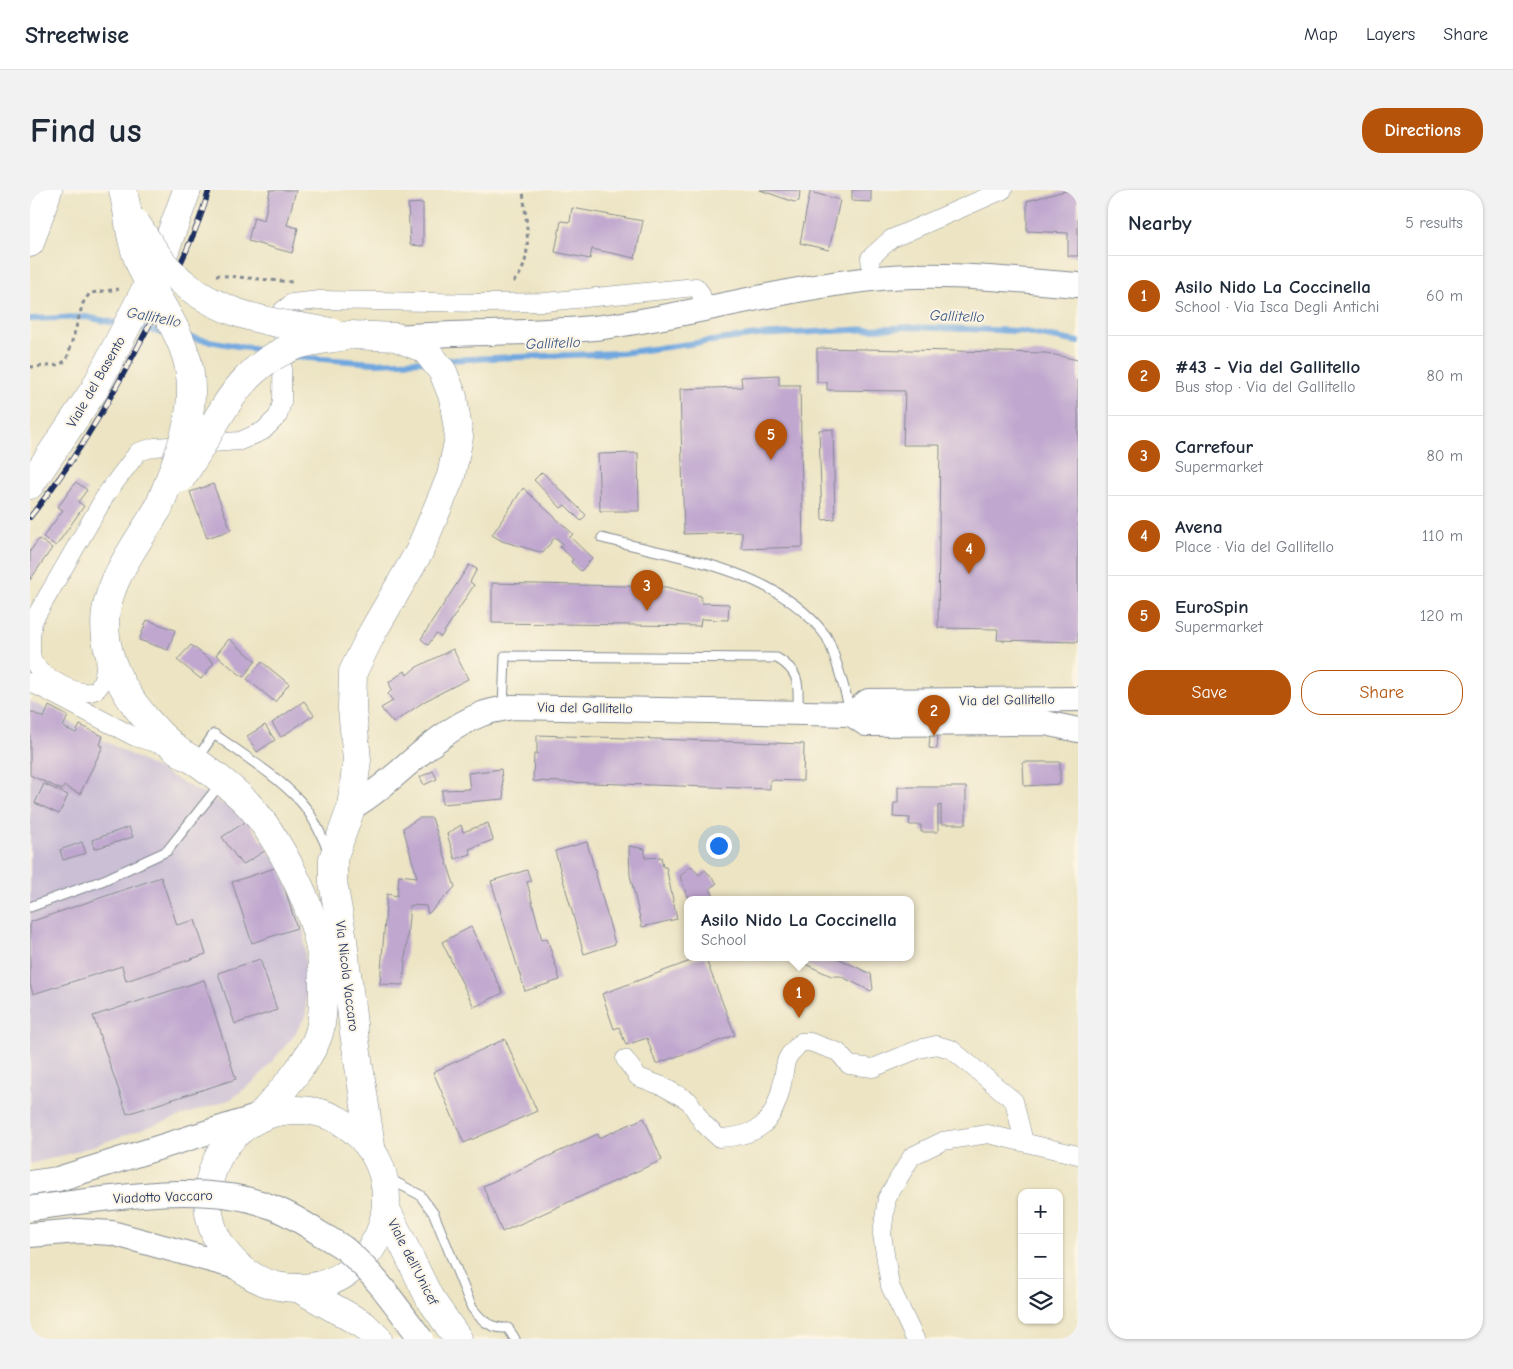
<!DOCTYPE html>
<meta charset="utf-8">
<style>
body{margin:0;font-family:"Comic Neue",sans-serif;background:#f2f2f3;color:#1f2937}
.controls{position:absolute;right:15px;bottom:15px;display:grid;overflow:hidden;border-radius:10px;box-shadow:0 1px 4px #0004}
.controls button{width:45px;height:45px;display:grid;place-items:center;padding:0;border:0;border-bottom:1px solid #e0e1e3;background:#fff;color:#1f2937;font:25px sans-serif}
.you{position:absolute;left:688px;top:655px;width:18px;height:18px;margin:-12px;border:4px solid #fff;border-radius:50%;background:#1a73e8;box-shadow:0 0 0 8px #1a73e833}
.badge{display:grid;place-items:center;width:32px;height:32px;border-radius:50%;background:#b45309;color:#fff;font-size:16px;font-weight:700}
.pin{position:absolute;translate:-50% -41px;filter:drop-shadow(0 1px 2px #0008)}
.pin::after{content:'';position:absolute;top:26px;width:18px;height:15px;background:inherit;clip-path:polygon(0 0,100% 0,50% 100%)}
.popup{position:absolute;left:654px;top:706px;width:230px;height:65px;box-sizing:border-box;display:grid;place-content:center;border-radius:10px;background:#fff;filter:drop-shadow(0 1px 4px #0005);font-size:16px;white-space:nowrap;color:#747a83}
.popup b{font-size:19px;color:#1f2937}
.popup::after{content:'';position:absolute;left:50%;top:100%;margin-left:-10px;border:10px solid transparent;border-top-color:#fff}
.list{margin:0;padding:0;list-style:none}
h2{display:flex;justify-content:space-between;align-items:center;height:65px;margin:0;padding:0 20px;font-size:21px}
h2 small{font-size:16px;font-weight:400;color:#747a83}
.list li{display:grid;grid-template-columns:32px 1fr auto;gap:15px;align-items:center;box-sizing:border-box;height:80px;padding:0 20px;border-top:1px solid #e0e1e3}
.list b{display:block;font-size:19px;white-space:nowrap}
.list p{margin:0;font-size:16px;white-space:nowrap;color:#747a83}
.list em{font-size:16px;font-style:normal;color:#747a83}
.actions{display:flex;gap:10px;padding:15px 20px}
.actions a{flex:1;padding:11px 0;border:1px solid #b45309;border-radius:20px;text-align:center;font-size:18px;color:#b45309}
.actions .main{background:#b45309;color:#fff}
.icon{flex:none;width:28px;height:28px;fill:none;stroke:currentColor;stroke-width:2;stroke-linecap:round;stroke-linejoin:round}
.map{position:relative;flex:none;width:1048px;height:1149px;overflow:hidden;border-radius:20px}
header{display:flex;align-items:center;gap:30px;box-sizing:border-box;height:70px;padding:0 25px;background:#fff;border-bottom:1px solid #e0e1e3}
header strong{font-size:24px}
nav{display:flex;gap:28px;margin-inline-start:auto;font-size:18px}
.intro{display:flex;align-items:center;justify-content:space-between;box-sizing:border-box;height:120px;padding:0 30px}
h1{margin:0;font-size:35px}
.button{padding:12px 22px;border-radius:20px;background:#b45309;color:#fff;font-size:18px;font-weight:700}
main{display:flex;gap:30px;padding:0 30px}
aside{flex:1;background:#fff;border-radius:20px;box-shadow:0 1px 4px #0004}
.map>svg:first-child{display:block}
.industrial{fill:#cbbfd5}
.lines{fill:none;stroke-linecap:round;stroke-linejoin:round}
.stream{stroke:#71a7df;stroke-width:6}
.building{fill:#c0a7cf}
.lane-casing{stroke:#848a90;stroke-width:11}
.street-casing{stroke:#848a90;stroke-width:19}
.secondary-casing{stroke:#848a90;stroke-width:26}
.primary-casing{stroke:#848a90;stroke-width:29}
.path{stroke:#848a90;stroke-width:3;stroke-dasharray:4 4;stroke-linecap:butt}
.lane{stroke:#fff;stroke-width:9}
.street{stroke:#fff;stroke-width:18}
.secondary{stroke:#fff;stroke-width:24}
.primary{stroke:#fff;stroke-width:28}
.rail-casing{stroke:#1b2f5e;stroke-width:5.5}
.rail{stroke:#fcf5e5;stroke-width:4;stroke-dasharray:11;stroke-linecap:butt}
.secondary-bridge-casing{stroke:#848a90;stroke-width:26;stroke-linecap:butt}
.primary-bridge-casing{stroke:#848a90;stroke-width:29;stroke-linecap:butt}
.secondary-bridge{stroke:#fff;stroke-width:24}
.primary-bridge{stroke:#fff;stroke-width:28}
.labels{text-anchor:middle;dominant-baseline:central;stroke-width:4;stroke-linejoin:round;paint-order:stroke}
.street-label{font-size:14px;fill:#1b2f5e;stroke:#fcf5e5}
.water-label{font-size:15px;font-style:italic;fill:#355385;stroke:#fcf5e5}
</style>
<header>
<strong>Streetwise</strong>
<nav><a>Map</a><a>Layers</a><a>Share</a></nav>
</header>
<div class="intro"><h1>Find us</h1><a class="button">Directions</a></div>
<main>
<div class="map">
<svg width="1048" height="1149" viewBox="0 0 1048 1149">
<rect width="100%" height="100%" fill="#fcf5e5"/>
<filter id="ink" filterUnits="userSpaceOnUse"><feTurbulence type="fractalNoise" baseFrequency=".02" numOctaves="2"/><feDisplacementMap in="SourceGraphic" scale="10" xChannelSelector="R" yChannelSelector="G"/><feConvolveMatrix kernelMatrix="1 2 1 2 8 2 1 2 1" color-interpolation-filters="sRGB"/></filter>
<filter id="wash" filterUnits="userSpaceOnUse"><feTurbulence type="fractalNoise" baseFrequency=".0096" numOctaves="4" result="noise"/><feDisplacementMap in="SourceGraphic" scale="20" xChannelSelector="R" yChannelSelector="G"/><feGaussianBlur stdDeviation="1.12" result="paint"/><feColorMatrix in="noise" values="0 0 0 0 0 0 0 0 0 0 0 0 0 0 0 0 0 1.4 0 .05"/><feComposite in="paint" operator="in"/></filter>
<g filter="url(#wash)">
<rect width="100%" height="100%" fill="#ece4c3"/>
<!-- industrial -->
<path class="industrial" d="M0,511L208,622L252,680L274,742L276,798V825L263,847L225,891L201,909L42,963L0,974Z"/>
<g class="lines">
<!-- stream -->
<g class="stream">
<path d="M0,129L56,127L90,134"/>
<path d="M103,137L139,144"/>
<path d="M157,147L235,161"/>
<path d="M265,167L345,173L395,171"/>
<path d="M414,170L592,163L726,145L880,137L990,141L1048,152"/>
</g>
</g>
<g id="blocks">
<!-- building -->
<g class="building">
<path d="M240,0H266L257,35L268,38L262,63L218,51L224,27L234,30Z"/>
<path d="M730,0H770L769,11L764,12Z"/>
<path d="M822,0H841V12L822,11Z"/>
<path d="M1039,0H1048V66H1038V43L997,41V11Z"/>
<path d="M780,2L810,10L799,60L770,53Z"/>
<path d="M393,13V56L380,55L378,14Z"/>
<path d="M542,18L613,31L605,68L562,59L560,69L525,62L531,31L540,32Z"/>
<path d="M787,158L1016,163L1048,170V452L967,450L968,439L908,438L910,255H873L875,201L797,200V192H787Z"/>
<path d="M749,185V195H770L773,357L712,359V342L654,344L650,199L712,197L711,187Z"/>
<path d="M803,239L805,329L792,330L789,240Z"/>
<path d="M608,263L609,321H570L568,264Z"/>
<path d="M512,282L556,325L551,331L535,315L531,318L504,290Z"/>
<path d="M46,292L57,300L48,312L54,316L26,356L13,347L33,320L28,317Z"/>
<path d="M183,294L201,340L177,348L160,302Z"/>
<path d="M493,298L543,344L540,347L562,368L551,381L541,372L543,369L530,357L533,354L525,347L513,363L472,351L462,345Z"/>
<path d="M9,349L22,358L0,390V361Z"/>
<path d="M439,375L447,379L440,392L444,395L411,447L406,444L398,455L391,449Z"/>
<path d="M462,393L636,397L671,406V413L699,414L698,430L671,429L670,436L462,433Z"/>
<path d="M117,430L145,440L138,460L109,450Z"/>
<path d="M199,449L226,471L213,487L186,465Z"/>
<path d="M161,455L184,473L171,489L147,470Z"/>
<path d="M423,459L438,489L395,511L363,533L351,518L363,511L358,504L362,500L359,492L375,481L377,485L385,478Z"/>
<path d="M232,472L259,494L245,512L217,489Z"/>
<path d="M274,511L284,525L251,547L242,533Z"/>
<path d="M19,516L38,526L33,537L46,543L50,535L73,546L70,555L73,556L50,604L34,596L32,600L0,585V521L14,528Z"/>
<path d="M235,535L245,550L227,562L217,546Z"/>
<path d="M908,544L907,559L899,558L900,545Z"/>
<path d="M507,545L774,554L773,591L740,590V599L503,591L504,564H507Z"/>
<path d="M993,572H1030V594L994,596Z"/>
<path d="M471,579L474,609L412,614V600L440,599L438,583Z"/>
<path d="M403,581L407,589L394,595L390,587Z"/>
<path d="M14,594L38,605L29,624L5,613Z"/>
<path d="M868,597H936V634H911V615L908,616V642H891V635H879L880,628L863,627L864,613H868Z"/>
<path d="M389,628H402L425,697L398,724L396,716L380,715L373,795L350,794L357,704L367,706L369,685L387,687L373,638Z"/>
<path d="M217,631L238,659L212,675L192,647Z"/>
<path d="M458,633L463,650L439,659L441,664L425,669L417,644L431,635L433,642Z"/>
<path d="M99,637L103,647L64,659L62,650Z"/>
<path d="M52,652L56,663L33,670L30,660Z"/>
<path d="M557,652L585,754L554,764L525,661Z"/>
<path d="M599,656L615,659V668L631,667L633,677H636L647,729L612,737L600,685Z"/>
<path d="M661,676L669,685L675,680L687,693L680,698L685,709H658L650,686Z"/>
<path d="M248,677L267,738L222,753L202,692Z"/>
<path d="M497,680L501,691L497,692L512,750L517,748L530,790L495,801L461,691Z"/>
<path d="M131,687L147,735L165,730L176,764L96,791L92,776L3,804L0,794V732Z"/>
<path d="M441,737L473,803L444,817L412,752Z"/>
<path d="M671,767H675L705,845L626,874L617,848L596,855L589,837L584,839L572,804Z"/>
<path d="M760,767H805L841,784L843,799L841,801L810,786H801Z"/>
<path d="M230,769L247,820L205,834L188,783Z"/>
<path d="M174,790L206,889L97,924L63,826Z"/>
<path d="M475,849L507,921L434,953L403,882Z"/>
<path d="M614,928L632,970L472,1042L453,996L568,944L569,948Z"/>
</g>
</g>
</g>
<g filter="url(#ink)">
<use href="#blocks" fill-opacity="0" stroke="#848a90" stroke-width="1"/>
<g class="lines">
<!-- lane casing -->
<g class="lane-casing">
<g id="lane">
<path d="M572,348C648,368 746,378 796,446C804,458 816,506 821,523"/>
<path d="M473,518L475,466L747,468C772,483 768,496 768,522"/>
<path d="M166,570L184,544C213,565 246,585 270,611C283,625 291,645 299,662"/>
<path d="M0,717L74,690L137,661L191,593"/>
<path d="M354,986L390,1005L404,1024L442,1118C452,1131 461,1139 478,1138L485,1149"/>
</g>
</g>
<!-- street casing -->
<g class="street-casing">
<g id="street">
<path d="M842,89L840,68L861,49L973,0"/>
<path d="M76,464C75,474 76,489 68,498C55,513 7,485 2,469C0,457 1,443 3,431L77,303L108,262L125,257L210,251L233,241L248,226L252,212L253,120L262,113L290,110L455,113L515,112L666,97L670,102L676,119"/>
<path d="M0,492L105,547L139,557"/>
<path d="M595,869L608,887L632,896L659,911L673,933L689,948C730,946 744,933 752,894C754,886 754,874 758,867C761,862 767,857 771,852H780L808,862L819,875L843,878L889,859L906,855L921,859L984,911L994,952"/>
<path d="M885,1149L860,1096L852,1044L857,1008L882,966L913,951L958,944L1048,965"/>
</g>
</g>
<!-- secondary casing -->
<g class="secondary-casing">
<g id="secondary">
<path d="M366,147C435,141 505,145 573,137C663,125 751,99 841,89C909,81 980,90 1048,95"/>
<path d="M821,524L838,511L1048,509"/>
<path d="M321,618C367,591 401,544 452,524C462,520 473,519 482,517L821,524L836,534L1015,533L1048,540"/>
<path d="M0,993L28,989L230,926"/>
<path d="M0,1045L48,1041L82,1043L210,1078"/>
</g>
</g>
<!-- primary casing -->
<g class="primary-casing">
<g id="primary">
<path d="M93,0L97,20"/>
<path d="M0,53L18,0"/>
<path d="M134,63L157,0"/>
<path d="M320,145L366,147L395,159L413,182L423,207L429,247L421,286L389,362L342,443L323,482L322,519L327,570L321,618L303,669V692L313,750L324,843L341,956"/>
<path d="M0,295L64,200"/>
<path d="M129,317C110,349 82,384 76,421C69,475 107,525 145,558C151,564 160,568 167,572C185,585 202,598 217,613C247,645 278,707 288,749C294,772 295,822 289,843C281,870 248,905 230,926"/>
<circle cx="267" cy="1009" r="89"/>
<path d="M356,1019L399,1107L428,1149"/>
<path d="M268,1098L334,1135L348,1149"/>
</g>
</g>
<!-- path -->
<g class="path">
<path d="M186,85L262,92"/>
<path d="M483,92C506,72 495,27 493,0"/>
<path d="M0,177L30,175L37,169L53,113L60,103L89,99"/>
</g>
<!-- lane -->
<use href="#lane" class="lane"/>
<!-- street -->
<use href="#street" class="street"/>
<!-- secondary -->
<use href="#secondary" class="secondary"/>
<!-- primary -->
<use href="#primary" class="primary"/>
<!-- rail casing -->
<g class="rail-casing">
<path id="rail" d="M0,327C51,264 89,194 126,122C146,83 167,43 179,0"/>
</g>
<!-- rail -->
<use href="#rail" class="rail"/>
<!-- secondary-bridge casing -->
<g class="secondary-bridge-casing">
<path id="secondary-bridge" d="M1,1018C72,1010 171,990 239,1016C256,1022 274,1033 289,1043C297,1048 307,1053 315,1059C345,1084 368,1118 391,1149"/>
</g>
<!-- primary-bridge casing -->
<g class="primary-bridge-casing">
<g id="primary-bridge">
<path d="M97,20C100,43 104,64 115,85C128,111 146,135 155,163C173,215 147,269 129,317"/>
<path d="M106,33C115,47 124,62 134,74C179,126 238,132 301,142"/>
<path d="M64,200L126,79"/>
<path d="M151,288C187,238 202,178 268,155C284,150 303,149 320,145"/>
</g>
</g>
<!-- secondary-bridge -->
<use href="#secondary-bridge" class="secondary-bridge"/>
<!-- primary-bridge -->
<use href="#primary-bridge" class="primary-bridge"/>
</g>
</g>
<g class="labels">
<!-- street labels -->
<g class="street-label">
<text transform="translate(66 192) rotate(-60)">Viale del Basento</text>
<text transform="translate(977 510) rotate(-1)">Via del Gallitello</text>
<text transform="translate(555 518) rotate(1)">Via del Gallitello</text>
<text transform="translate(317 786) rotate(83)">Via Nicola Vaccaro</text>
<text transform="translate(133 1007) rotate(-2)">Viadotto Vaccaro</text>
<text transform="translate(383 1072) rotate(63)">Viale dell'Unicef</text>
</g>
<!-- water labels -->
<g class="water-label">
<text transform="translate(927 126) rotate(2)">Gallitello</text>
<text transform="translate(124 127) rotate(11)">Gallitello</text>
<text transform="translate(523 153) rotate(-2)">Gallitello</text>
</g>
</g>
</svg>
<div class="controls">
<button>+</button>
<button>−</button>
<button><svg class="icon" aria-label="layers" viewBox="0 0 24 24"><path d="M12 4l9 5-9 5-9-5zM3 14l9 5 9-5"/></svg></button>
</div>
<div class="you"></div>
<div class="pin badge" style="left:769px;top:828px">1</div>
<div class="popup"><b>Asilo Nido La Coccinella</b>School</div>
<div class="pin badge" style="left:904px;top:546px">2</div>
<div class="pin badge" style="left:617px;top:421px">3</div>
<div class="pin badge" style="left:939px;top:384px">4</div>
<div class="pin badge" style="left:741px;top:270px">5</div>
</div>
<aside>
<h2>Nearby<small>5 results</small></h2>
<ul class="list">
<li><span class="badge">1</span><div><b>Asilo Nido La Coccinella</b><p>School · Via Isca Degli Antichi</p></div><em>60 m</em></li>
<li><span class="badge">2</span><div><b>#43 - Via del Gallitello</b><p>Bus stop · Via del Gallitello</p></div><em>80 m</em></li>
<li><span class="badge">3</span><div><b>Carrefour</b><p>Supermarket</p></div><em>80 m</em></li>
<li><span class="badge">4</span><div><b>Avena</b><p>Place · Via del Gallitello</p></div><em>110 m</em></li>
<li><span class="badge">5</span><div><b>EuroSpin</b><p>Supermarket</p></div><em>120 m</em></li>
</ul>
<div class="actions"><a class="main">Save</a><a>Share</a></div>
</aside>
</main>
